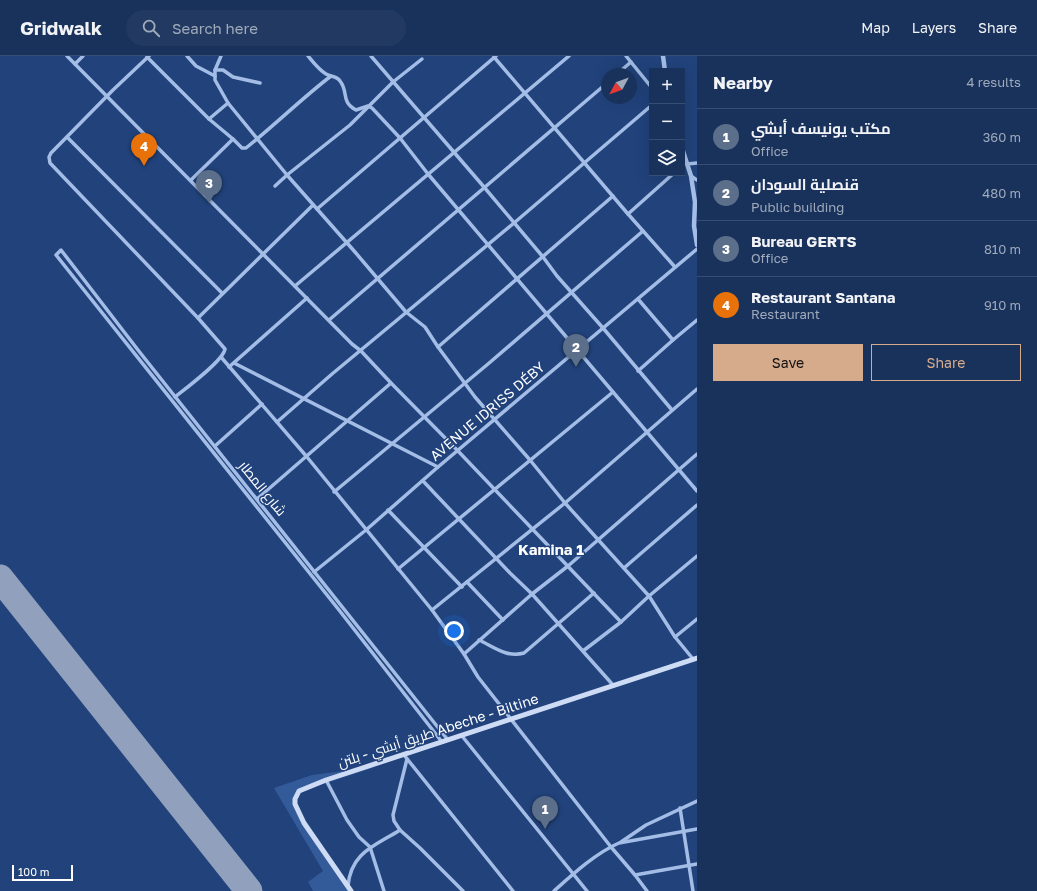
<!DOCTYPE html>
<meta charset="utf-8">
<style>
body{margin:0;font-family:"Golos Text",Cairo,sans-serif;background:#223a62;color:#f1f3f6}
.controls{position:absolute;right:12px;top:12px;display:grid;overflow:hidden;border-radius:0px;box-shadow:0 4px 16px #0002}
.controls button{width:36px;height:36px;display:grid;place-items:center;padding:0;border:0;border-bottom:1px solid #374d72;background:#19325c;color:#f1f3f6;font:20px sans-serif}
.compass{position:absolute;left:601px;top:12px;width:36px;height:36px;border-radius:50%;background:#19325c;box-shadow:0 4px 16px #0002;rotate:229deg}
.scale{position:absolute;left:12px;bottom:10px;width:61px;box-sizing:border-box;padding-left:4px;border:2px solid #fff;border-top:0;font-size:11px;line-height:14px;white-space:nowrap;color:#fff;-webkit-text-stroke:3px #21427b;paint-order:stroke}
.you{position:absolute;left:454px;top:575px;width:14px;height:14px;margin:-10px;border:3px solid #fff;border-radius:50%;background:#1a73e8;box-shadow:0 0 0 6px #1a73e833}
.badge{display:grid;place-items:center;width:26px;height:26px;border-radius:50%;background:#d6ab8b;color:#fff;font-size:13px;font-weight:700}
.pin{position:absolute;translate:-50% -33px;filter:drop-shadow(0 1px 2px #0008)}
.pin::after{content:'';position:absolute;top:21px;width:14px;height:12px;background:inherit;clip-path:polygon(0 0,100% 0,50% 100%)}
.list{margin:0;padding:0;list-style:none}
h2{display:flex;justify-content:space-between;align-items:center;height:52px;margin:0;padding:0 16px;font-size:17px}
h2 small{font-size:13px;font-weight:400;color:#9faabb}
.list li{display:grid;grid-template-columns:26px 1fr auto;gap:12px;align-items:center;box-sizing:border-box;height:56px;padding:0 16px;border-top:1px solid #374d72}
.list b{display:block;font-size:15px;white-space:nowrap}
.list p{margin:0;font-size:13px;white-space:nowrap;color:#9faabb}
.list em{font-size:13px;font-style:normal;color:#9faabb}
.actions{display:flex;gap:8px;padding:12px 16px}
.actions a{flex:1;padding:9px 0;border:1px solid #d6ab8b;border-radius:0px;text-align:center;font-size:14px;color:#d6ab8b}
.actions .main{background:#d6ab8b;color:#111}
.icon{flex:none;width:22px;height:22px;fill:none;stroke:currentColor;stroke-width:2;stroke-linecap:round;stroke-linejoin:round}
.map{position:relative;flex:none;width:697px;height:835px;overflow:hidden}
header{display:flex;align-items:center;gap:24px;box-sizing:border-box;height:56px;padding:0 20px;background:#19325c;border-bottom:1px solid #374d72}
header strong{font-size:19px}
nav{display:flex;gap:22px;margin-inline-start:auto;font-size:14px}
.search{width:280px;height:36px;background:#223a62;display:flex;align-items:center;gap:10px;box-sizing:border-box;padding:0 14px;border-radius:22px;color:#9faabb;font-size:15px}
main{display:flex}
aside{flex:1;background:#19325c}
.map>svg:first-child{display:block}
.green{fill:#345b99}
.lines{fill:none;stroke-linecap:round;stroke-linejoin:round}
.runway{stroke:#90a0bd;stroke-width:27}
.minor{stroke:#a3bde6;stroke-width:3.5}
.tertiary{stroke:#a3bde6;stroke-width:4.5}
.secondary{stroke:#cddbf5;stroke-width:5}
.labels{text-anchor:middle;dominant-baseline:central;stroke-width:3;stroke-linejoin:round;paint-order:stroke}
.street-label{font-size:14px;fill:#fff;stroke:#21427b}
.neighbourhood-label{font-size:15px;font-weight:bold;fill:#fff;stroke:#21427b}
</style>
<header>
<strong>Gridwalk</strong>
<div class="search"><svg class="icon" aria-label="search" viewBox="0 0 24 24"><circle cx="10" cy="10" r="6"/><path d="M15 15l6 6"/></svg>Search here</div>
<nav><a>Map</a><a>Layers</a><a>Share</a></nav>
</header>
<main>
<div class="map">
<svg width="697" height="835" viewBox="0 0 697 835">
<rect width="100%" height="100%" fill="#21427b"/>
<!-- green -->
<path class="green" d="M375,711L302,735L296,740L297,755L349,835H313L308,826L323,815L274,732L312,719Z"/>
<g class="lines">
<!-- runway -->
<path class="runway" d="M0,522L249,835"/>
<!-- minor -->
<g class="minor">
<path d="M67,0L352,288L361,295L391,327L458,395L621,566"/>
<path d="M149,0L113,34L51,97L49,101L50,107L198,262L225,293C224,304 185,333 175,341"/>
<path d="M187,0L196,10L215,20V24L228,47L287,119L355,196L406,256L425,271L438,291L475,341L530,404L565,447L649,540L675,581L693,603"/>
<path d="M308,0C313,6 319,14 326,18C331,21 337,20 340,25C349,36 340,45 356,54L368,50L372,52L400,82L428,118L697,435"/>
<path d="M371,0L484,131L543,201L557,220L603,272L672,354"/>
<path d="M626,0L652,32"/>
<path d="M147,1L209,63L233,83L242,92H246C275,69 301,43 331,20"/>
<path d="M494,1L628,158"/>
<path d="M75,8L83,0"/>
<path d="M215,14H223L233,21L260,27"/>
<path d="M617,18L631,6"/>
<path d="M215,20V14L221,0"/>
<path d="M209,63L228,47"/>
<path d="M67,81L222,237"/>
<path d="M687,108L697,107"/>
<path d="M674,117L628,158L675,211"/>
<path d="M691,120L697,124"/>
<path d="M191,124L233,83"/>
<path d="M275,130L287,119L350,69L393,26L422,3"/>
<path d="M317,153L496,0"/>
<path d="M295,230L569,0"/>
<path d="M638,243L673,284L697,264"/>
<path d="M198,262L313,149"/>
<path d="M329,264L607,27"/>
<path d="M438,291L613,140"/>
<path d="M221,301L307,401L432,554L464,598L478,621L611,791L635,819"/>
<path d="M234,307L438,411"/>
<path d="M229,311L307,242"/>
<path d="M638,315L673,284"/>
<path d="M277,366L332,318L514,167L652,49"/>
<path d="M215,390L262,348"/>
<path d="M423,425L510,517L532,538L613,629"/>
<path d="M334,436L488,308L643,175"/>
<path d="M257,443L391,327"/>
<path d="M388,454L462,531"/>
<path d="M624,512L697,449"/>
<path d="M398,513L613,336"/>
<path d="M314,516L366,474L438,411L697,193"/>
<path d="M467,526L503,564"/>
<path d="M432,554L565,447L697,333"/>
<path d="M675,581L697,563"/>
<path d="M479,584C494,591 507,602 524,597L594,537"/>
<path d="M583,595L621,566L649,540L697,500"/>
<path d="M464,598L532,538L568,510L697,398"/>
<path d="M462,680L587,835"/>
<path d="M442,686L339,554L56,199L61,194L138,294L448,684"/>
<path d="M404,699L513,835"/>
<path d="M407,703L393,759L394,765L400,774L420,792L463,835"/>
<path d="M326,724L347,764L359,781L370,791L384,835"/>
<path d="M680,752L693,835"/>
<path d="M621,786L646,769L697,745"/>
<path d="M348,830C351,796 375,790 400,774"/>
<path d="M554,835C573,818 596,797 619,787L697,773"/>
<path d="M647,835L635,819L697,808"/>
</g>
<!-- tertiary -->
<g class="tertiary">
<path d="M663,0L665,15"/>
<path d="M682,92L691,120L695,146L694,170L697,189"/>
</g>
<!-- secondary -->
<path class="secondary" d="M351,835L304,767L295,748V743L299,735L326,724L697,602"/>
</g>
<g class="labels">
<!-- street labels -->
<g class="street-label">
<text transform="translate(487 355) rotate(-40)">AVENUE IDRISS DÉBY</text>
<text transform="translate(263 432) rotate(51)">شارع المطار</text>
<text transform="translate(438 674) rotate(-18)">طريق أبشي - بلتن Abeche - Biltine</text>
</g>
<!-- neighbourhood labels -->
<g class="neighbourhood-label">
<text x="551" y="493">Kamina 1</text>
</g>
</g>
</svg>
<div class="controls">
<button>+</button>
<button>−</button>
<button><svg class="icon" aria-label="layers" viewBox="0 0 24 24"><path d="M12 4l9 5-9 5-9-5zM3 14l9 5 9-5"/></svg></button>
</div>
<svg class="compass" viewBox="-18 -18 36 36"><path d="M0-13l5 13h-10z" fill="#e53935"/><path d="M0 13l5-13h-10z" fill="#9faabb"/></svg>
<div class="scale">100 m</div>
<div class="you"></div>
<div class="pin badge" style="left:545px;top:773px;background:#5c6f8a">1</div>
<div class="pin badge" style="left:576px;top:311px;background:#5c6f8a">2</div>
<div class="pin badge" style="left:209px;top:147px;background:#5c6f8a">3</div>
<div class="pin badge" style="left:144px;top:110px;background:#e8710a">4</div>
</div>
<aside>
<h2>Nearby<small>4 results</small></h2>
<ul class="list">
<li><span class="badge" style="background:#5c6f8a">1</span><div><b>مكتب يونيسف أبشي</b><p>Office</p></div><em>360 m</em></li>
<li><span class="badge" style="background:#5c6f8a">2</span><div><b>قنصلية السودان</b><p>Public building</p></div><em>480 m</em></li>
<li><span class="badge" style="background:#5c6f8a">3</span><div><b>Bureau GERTS</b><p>Office</p></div><em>810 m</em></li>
<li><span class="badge" style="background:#e8710a">4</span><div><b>Restaurant Santana</b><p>Restaurant</p></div><em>910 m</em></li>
</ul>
<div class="actions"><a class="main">Save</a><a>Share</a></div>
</aside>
</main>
